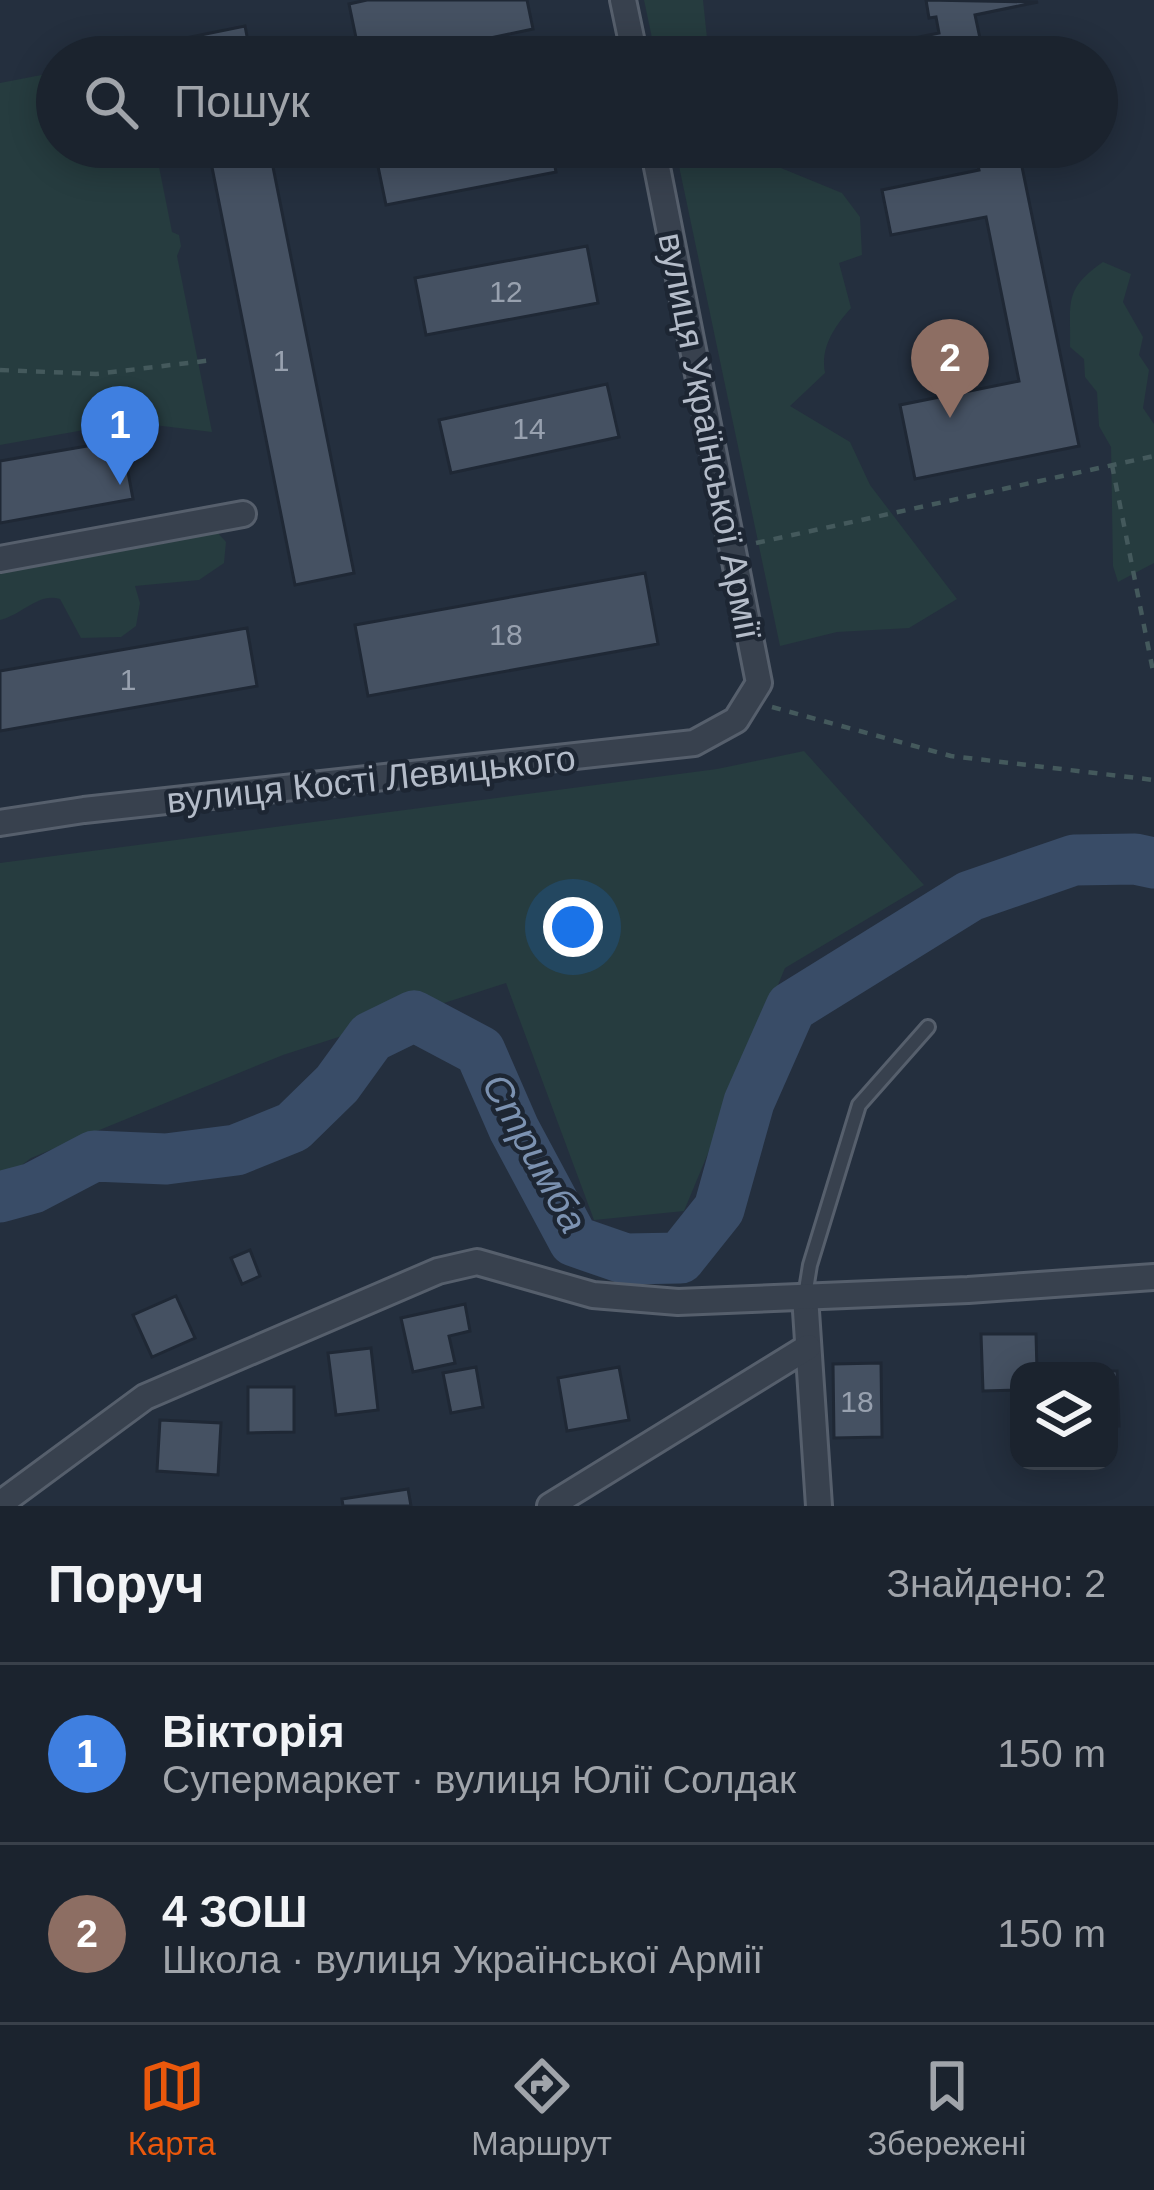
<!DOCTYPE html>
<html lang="uk">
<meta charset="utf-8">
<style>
body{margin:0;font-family:Helvetica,sans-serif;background:#242b36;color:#f1f3f6}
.controls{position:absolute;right:36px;bottom:36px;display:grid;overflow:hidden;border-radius:24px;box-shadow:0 6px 30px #0003}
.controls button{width:108px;height:108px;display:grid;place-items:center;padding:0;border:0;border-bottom:3px solid #39404a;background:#1b232e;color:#f1f3f6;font:60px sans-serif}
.you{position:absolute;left:573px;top:927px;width:42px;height:42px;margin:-30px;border:9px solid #fff;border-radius:50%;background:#1a73e8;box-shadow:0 0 0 18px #1a73e833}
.badge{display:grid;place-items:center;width:78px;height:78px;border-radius:50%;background:#ea580c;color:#fff;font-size:39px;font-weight:700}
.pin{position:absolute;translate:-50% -99px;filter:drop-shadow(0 3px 6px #0008)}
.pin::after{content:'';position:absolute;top:63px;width:42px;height:36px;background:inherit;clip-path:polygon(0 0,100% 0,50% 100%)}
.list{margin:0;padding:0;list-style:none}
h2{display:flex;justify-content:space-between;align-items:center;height:156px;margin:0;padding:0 48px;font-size:51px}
h2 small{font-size:39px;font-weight:400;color:#a0a4aa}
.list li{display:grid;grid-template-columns:78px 1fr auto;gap:36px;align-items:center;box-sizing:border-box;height:180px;padding:0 48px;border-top:3px solid #39404a}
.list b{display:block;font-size:45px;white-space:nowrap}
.list p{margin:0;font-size:39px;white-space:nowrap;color:#a0a4aa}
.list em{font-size:39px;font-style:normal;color:#a0a4aa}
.icon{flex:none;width:66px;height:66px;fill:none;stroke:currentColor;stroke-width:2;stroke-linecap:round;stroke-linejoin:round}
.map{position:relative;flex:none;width:1154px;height:1506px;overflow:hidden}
.search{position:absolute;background:#1b232e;box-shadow:0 6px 30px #0003;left:36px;right:36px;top:36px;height:132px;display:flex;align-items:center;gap:30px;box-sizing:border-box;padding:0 42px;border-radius:66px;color:#a0a4aa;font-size:45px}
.sheet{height:516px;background:#1b232e}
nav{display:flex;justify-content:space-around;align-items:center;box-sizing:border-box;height:168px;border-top:3px solid #39404a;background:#1b232e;font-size:33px;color:#a0a4aa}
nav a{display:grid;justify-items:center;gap:6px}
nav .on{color:#ea580c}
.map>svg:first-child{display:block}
.green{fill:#263c3f}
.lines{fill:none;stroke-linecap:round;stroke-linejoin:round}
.river{stroke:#394c67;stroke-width:51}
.building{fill:#455162;stroke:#1f2835;stroke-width:3}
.service-casing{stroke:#565f6c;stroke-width:18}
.minor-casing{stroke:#565f6c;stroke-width:30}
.path{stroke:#44595c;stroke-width:4.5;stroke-dasharray:9 9;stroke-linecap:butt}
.service{stroke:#38414e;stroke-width:12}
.minor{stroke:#38414e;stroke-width:24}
.labels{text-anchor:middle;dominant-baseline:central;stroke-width:9;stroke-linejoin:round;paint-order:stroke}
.number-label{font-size:30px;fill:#98a1af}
.street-label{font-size:36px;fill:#b4bcc9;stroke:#1d2633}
.water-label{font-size:39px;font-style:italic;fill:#7c92b1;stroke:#1d2633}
</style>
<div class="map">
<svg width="1154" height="1506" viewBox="0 0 1154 1506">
<rect width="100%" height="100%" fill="#242f3e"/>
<!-- green -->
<g class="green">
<path d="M644,0H703L709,57H656Z"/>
<path d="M57,72V147H155L172,232L179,235L181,246L177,256L212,432L129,422L0,445V83Z"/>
<path d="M675,147H739L742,152L842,193L860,217L862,255L839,263L851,308C834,327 820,348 825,373L790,406L850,442L870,485L957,599L909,628L837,632L780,646Z"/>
<path d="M1103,262L1131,274L1123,302L1143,337L1139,355L1149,370L1143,408L1154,424V563L1118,582L1113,566L1111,447L1099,426L1097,392L1085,377L1084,359L1070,347C1071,302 1063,290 1103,262Z"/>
<path d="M215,530L226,542L224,563L199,580L135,586L140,603L136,626L121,637L81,638L60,599C39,592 23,614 0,620V564Z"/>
<path d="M804,751L924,885L785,968L684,1211L594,1220L506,983L283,1055L31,1158L0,1182V863L717,769Z"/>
</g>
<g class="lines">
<!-- river -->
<path class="river" d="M0,1197L33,1188L94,1156L166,1159L236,1150L293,1127L337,1084L371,1037L414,1016L480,1051L514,1129L574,1241L626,1259L680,1258L719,1209L749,1102L791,1007L970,896L1074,860L1135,859L1154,863"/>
</g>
<!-- building -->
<g class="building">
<path d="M367,0H527L533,29L401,57H360L349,4Z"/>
<path d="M926,0L1038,2L975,15L984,57H820L939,33L936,17L929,18Z"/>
<path d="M245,26L251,57H190L186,38Z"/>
<path d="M208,147H269L354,573L295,585Z"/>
<path d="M374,147H551L556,172L386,205Z"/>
<path d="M974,147H1002L1006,165L1021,162L1079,446L915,479L900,405L1019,381L986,217L891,235L882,190L979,170Z"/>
<path d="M587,246L598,303L426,335L415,278Z"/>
<path d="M607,384L619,437L451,473L439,420Z"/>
<path d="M122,440L133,499L0,523V461Z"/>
<path d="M645,573L658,644L368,696L355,625Z"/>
<path d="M247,628L257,686L0,731V671Z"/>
<path d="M250,1250L260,1276L242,1284L231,1258Z"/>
<path d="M176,1296L195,1338L152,1357L133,1315Z"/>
<path d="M465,1304L470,1331L449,1336L455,1363L413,1372L401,1318Z"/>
<path d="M981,1334H1036L1037,1371H1019V1390L983,1391Z"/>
<path d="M371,1348L378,1410L336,1415L328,1353Z"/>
<path d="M881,1363L882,1437L834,1438L833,1364Z"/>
<path d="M476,1367L483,1407L451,1413L443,1373Z"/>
<path d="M619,1367L629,1420L567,1431L558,1378Z"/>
<path d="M1109,1371H1117L1119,1426H1109Z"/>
<path d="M248,1387H294V1432L248,1433Z"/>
<path d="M160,1420L221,1423L218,1475L157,1471Z"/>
<path d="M408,1489L411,1506H343L342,1499Z"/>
</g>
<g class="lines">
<!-- service casing -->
<g class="service-casing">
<path id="service" d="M805,1296L810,1265L859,1105L928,1027"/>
</g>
<!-- minor casing -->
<g class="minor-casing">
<g id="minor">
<path d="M623,0L635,57"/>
<path d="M0,559L243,514"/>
<path d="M0,823L84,810L694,743L736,720L759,683L653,147"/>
<path d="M805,1296L819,1506"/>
<path d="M0,1504L145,1397L438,1271L477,1262L593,1295L678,1302L968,1290L1154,1277"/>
<path d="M550,1506L808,1347"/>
</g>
</g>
<!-- path -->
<g class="path">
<path d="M0,370L96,374L213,360"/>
<path d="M1112,465L1154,676"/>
<path d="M756,543L1154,456"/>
<path d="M772,707L951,756L1154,780"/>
</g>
<!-- service -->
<use href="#service" class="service"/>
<!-- minor -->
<use href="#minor" class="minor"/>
</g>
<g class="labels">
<!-- number labels -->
<g class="number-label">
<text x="506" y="291">12</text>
<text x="281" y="360">1</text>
<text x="529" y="428">14</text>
<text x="506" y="634">18</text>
<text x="128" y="679">1</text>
<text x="857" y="1401">18</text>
</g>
<!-- street labels -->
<g class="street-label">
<text transform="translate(710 436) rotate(79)">вулиця Української Армії</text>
<text transform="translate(371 779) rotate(-6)">вулиця Кості Левицького</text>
</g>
<!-- water labels -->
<g class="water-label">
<text transform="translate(535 1153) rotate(61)">Стримба</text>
</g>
</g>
</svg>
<div class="controls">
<button><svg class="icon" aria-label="layers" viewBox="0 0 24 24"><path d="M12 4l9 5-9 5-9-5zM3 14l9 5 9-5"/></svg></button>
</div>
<div class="you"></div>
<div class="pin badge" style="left:120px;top:485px;background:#3f7fe0">1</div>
<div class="pin badge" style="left:950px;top:418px;background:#8d6e63">2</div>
<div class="search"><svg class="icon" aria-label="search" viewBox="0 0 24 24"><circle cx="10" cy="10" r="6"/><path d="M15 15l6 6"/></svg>Пошук</div>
</div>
<section class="sheet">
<h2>Поруч<small>Знайдено: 2</small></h2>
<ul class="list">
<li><span class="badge" style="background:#3f7fe0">1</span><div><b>Вікторія</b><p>Супермаркет · вулиця Юлії Солдак</p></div><em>150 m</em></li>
<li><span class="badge" style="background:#8d6e63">2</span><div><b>4 ЗОШ</b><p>Школа · вулиця Української Армії</p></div><em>150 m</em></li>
</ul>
</section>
<nav>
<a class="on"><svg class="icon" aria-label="map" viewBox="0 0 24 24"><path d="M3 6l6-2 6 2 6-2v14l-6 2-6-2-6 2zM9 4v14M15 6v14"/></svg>Карта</a>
<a><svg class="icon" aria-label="directions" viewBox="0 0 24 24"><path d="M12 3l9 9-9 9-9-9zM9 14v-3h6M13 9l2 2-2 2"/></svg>Маршрут</a>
<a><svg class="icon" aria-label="saved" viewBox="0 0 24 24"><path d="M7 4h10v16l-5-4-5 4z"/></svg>Збережені</a>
</nav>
